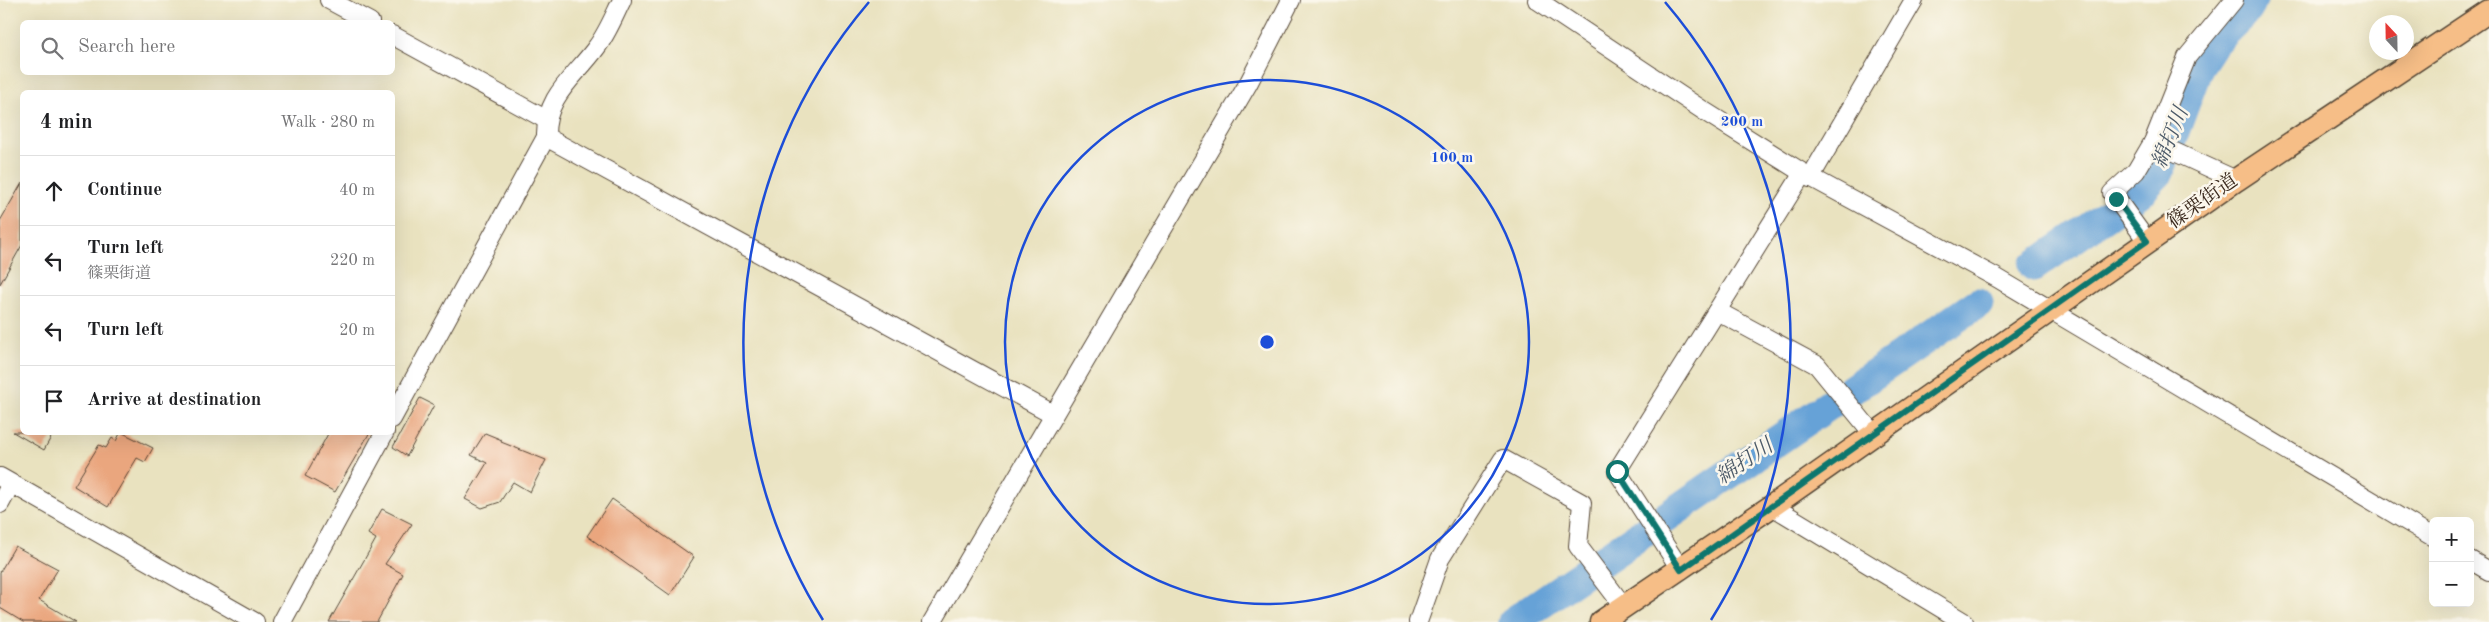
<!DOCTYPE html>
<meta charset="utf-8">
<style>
body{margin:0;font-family:"Old Standard TT","Noto Serif JP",serif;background:#f6f6f6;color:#202124}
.controls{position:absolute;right:15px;bottom:15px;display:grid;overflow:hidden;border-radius:8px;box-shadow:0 5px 20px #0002}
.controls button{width:45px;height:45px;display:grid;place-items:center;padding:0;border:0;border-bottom:1px solid #e0e0e0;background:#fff;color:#202124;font:25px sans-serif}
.compass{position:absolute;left:2369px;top:15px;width:45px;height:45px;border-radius:50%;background:#fff;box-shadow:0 5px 20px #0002;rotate:338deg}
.stop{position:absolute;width:15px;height:15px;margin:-11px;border:4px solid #0f766e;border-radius:50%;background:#fff}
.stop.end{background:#0f766e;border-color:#fff;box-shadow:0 1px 5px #0008}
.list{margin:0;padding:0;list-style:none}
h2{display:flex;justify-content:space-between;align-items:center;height:65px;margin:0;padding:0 20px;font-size:21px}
h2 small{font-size:16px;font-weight:400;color:#757577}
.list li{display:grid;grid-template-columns:32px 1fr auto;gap:15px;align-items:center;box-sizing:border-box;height:70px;padding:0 20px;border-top:1px solid #e0e0e0}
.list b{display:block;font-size:19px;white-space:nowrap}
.list p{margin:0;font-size:16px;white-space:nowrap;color:#757577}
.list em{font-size:16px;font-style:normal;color:#757577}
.icon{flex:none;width:28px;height:28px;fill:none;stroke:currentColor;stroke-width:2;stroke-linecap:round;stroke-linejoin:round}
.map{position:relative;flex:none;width:2489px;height:622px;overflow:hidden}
.search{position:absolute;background:#fff;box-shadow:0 5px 20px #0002;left:20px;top:20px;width:375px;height:55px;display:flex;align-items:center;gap:12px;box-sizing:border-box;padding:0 18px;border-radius:8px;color:#757577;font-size:19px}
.panel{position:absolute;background:#fff;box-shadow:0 5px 20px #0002;left:20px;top:90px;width:375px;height:345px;border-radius:8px}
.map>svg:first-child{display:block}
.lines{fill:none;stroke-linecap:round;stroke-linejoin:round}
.river{stroke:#66a2d7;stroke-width:31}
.building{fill:#eaa67e}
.minor-casing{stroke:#554636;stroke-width:20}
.major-casing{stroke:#554636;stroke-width:25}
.minor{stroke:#fff;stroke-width:18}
.major{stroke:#f6be87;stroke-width:22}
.route{stroke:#0f766e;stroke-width:6}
.ring{fill:none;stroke:#1d4ed8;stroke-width:2.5}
.labels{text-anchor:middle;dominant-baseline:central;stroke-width:5;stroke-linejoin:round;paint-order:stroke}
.street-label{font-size:20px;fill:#3b2a1e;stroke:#fbf7ec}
.water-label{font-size:21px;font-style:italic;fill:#4c5a68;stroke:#fbf7ec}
.centre{fill:#1d4ed8;stroke:#fbf7ec;stroke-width:2.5}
.ring-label{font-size:15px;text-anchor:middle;font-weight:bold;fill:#1d4ed8;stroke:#fbf7ec;stroke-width:5;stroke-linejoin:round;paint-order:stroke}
</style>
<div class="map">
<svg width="2489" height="622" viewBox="0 0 2489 622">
<rect width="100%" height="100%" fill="#fbf7ec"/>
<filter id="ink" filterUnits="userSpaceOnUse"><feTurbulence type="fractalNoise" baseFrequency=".02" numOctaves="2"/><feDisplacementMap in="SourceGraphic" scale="10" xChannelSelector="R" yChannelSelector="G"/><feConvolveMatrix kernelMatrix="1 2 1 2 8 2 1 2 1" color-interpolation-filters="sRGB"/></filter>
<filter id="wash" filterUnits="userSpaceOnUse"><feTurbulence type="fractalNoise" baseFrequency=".0096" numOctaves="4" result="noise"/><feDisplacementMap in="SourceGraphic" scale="20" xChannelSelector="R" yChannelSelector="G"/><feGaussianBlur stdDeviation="1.12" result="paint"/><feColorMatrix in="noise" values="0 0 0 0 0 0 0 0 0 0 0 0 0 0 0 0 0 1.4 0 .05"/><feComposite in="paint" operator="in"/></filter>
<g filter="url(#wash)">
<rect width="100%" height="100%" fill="#e9e2bf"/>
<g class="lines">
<!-- river -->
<g class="river">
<path d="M2034,266L2139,193L2159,172L2198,67L2215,41L2248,9L2252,0"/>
<path d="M1513,622L1978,303"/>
</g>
</g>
<g id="blocks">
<!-- building -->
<g class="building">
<path d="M22,183V245L0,284V221Z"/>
<path d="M420,398L434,405L407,456L393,447Z"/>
<path d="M13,432H54L44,450Z"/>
<path d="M121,432L153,448L145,462L137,458L108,507L74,486L99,445L106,448L112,438L116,441Z"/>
<path d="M329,432H370L335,492L305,476Z"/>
<path d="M485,433L502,440L501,442L546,460L530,492L513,482L500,502L482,508L465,499L487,463L471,455Z"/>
<path d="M612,499L694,557L670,595L587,536Z"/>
<path d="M382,509L412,524L385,564L403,574L377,622H329L376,539L368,534Z"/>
<path d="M15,546L58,569L39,600L76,622H23L0,608V572Z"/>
</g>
</g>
</g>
<g filter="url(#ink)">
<use href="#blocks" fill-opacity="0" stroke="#554636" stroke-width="1"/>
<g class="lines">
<!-- minor casing -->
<g class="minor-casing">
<g id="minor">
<path d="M329,0L370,22"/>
<path d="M1537,0L1704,111L1803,173L1997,278L2433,537"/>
<path d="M2234,0L2187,57L2153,142L2236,180"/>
<path d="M392,35L545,119"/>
<path d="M546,137L1053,414"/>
<path d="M1810,178L1914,0"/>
<path d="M2147,241L2112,193L2136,171L2153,142"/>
<path d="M1717,311L1817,365L1874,435"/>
<path d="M392,419L546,137C545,96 574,78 596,48C607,34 614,16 622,0"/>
<path d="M0,477L255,622"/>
<path d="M0,504L11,484"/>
<path d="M1772,506L1964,622"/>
<path d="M2470,560L2489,571"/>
<path d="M1681,570L1617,471L1803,173"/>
<path d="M282,622L385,432"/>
<path d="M932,622L1248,84L1291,0"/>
<path d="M1418,622L1440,559L1503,459L1582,503L1578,546L1624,607"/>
</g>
</g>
<!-- major casing -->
<g class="major-casing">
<path id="major" d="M1601,622L1772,506L2236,180L2489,11"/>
</g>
<!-- minor -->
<use href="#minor" class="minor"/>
<!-- major -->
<use href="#major" class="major"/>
</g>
</g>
<g class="lines" filter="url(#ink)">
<!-- route -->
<path class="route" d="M1617,471L1681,570L2147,241L2116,199"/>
</g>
<!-- distance rings -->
<g class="ring">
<circle cx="1267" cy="342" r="262"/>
<path d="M823 620A524 524 0 0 1 869 2M1665 2A524 524 0 0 1 1711 620"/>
</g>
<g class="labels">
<!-- street labels -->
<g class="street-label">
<text transform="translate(2203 202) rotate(-35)">篠栗街道</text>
</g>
<!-- water labels -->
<g class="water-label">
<text transform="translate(2171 138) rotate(-68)">綿打川</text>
<text transform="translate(1745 462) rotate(-34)">綿打川</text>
</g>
</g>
<circle cx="1267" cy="342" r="8" class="centre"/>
<g class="ring-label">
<text x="1742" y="126">200 m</text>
<text x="1452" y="162">100 m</text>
</g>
</svg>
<div class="controls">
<button>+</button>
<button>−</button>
</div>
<svg class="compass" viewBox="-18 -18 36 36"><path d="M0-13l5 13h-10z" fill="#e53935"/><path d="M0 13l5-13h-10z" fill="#757577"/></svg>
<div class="stop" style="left:1617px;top:471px"></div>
<div class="stop end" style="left:2116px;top:199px"></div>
<div class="search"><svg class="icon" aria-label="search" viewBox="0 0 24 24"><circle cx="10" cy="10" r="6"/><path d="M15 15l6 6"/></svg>Search here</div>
<section class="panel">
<h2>4 min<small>Walk · 280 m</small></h2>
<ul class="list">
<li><svg class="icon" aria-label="ahead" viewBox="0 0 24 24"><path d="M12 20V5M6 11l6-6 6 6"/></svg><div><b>Continue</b></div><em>40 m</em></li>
<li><svg class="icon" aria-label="left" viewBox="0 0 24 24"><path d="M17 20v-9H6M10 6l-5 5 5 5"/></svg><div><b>Turn left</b><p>篠栗街道</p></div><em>220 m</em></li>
<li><svg class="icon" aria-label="left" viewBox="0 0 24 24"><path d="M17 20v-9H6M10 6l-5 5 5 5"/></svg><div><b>Turn left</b></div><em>20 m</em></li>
<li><svg class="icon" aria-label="arrive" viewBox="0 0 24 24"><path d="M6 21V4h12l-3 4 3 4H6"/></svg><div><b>Arrive at destination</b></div></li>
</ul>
</section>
</div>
